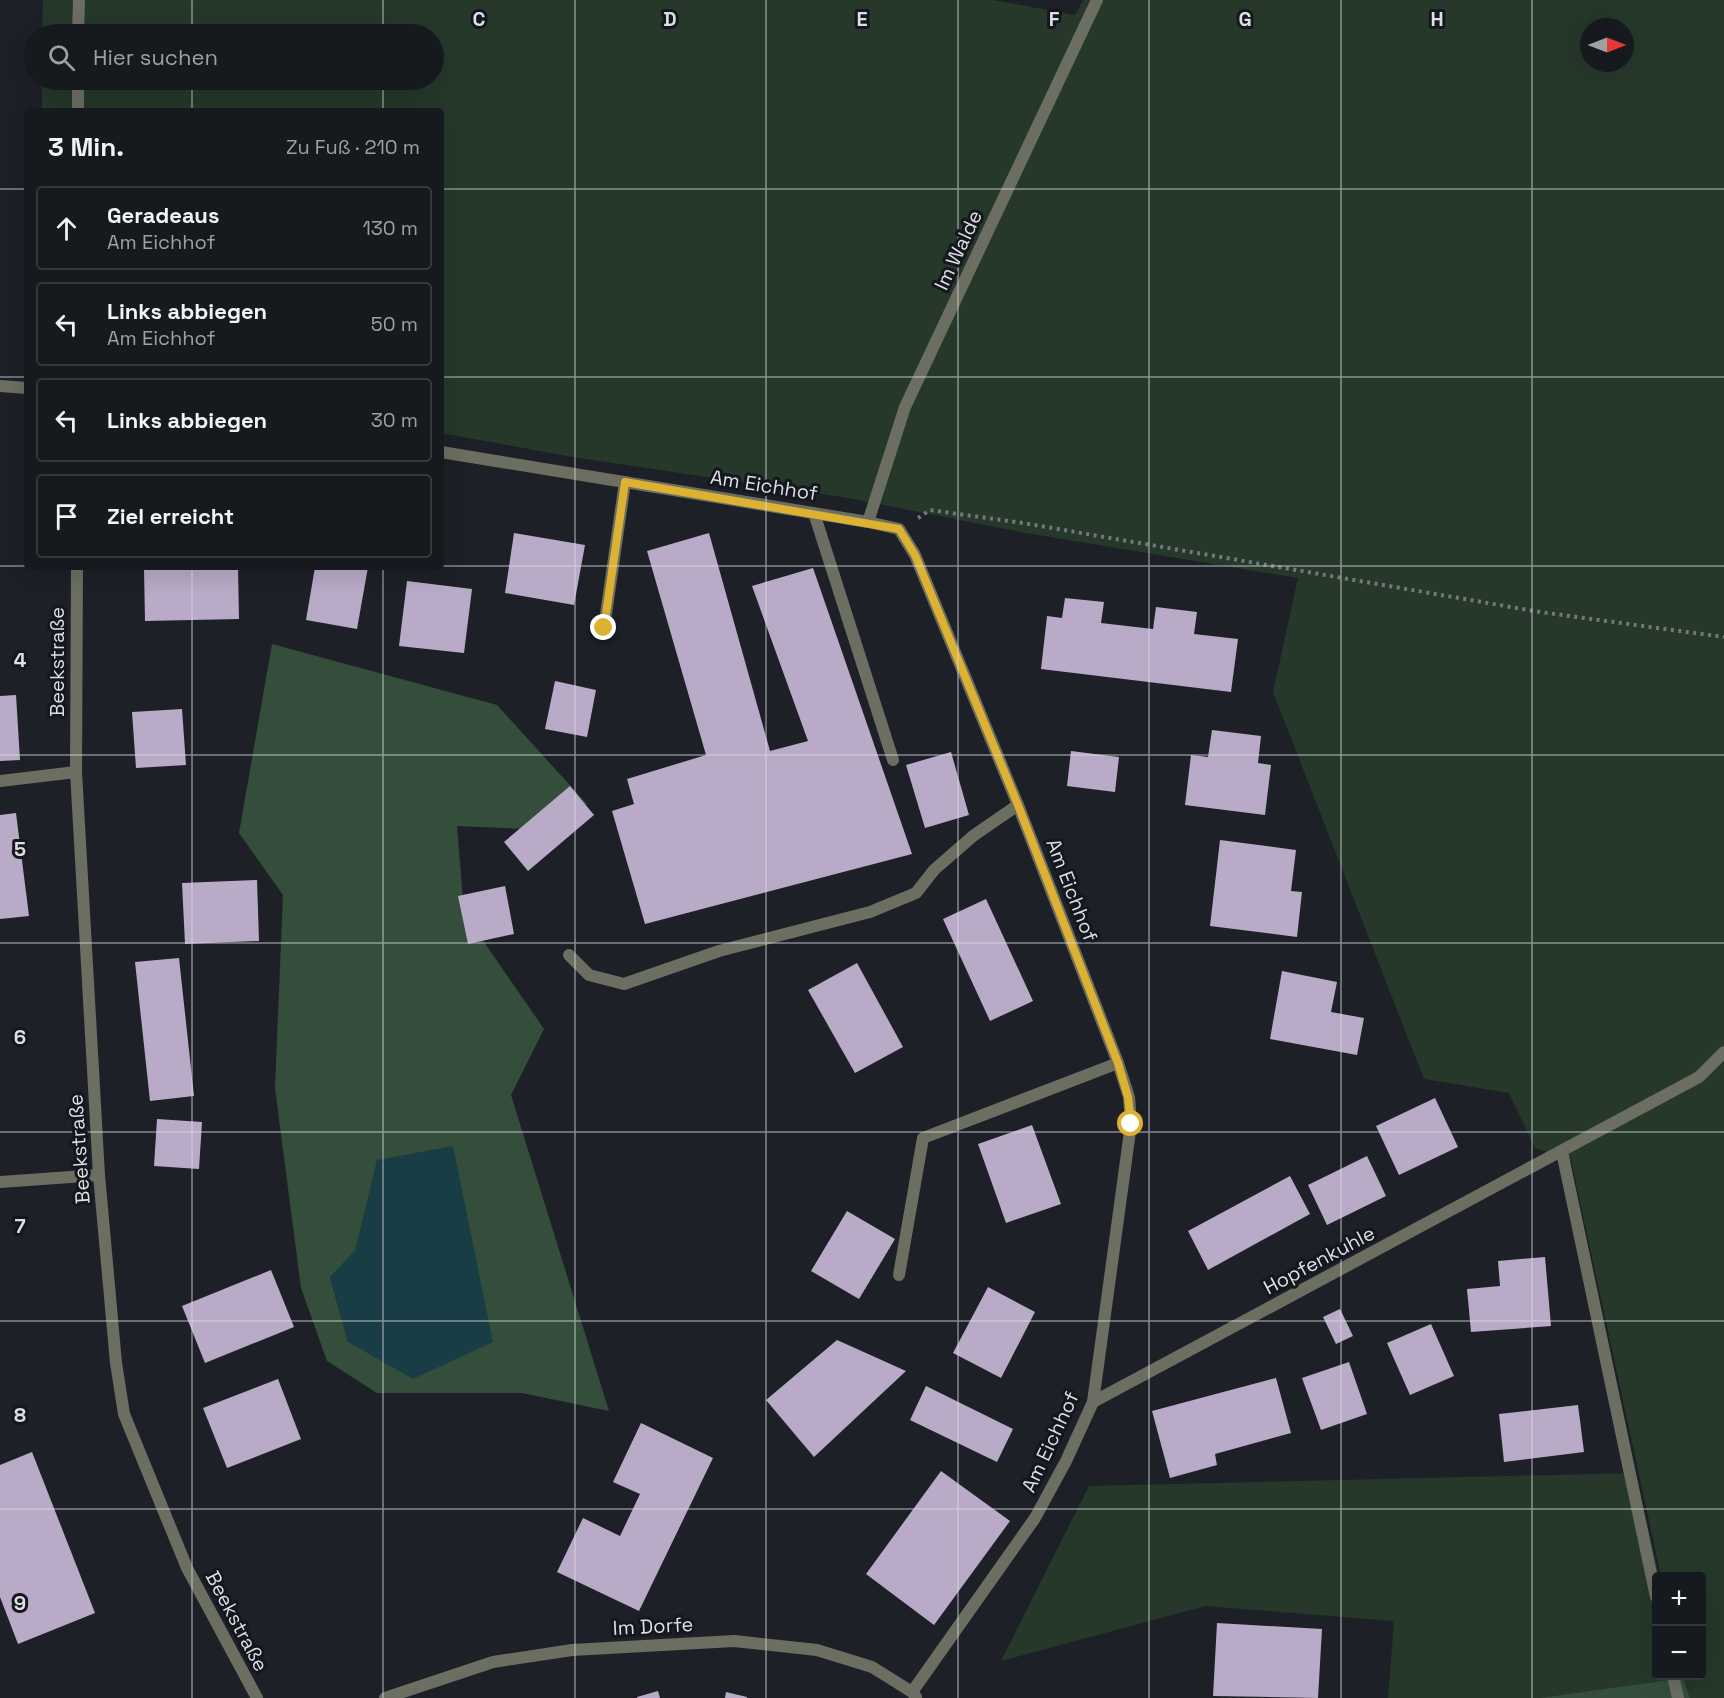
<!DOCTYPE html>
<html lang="de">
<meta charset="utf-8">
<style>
body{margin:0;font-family:"Space Grotesk",sans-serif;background:#1f2226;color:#f1f3f6}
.controls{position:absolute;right:18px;bottom:18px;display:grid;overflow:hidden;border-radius:6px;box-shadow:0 6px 24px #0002}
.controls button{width:54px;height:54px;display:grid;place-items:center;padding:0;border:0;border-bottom:2px solid #35383b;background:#16191d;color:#f1f3f6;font:30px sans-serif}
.compass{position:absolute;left:1580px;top:18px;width:54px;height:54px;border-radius:50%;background:#16191d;box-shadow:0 6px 24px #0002;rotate:90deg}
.stop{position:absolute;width:18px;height:18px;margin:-14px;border:4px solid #ddb233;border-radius:50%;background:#fff}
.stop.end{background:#ddb233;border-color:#fff;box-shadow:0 2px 6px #0008}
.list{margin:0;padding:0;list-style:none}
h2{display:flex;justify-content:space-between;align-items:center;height:78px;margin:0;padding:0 24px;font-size:26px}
h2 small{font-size:20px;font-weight:400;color:#9ea0a4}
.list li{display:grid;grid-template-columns:39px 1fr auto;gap:18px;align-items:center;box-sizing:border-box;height:84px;margin:0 12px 12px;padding:0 12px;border:2px solid #35383b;border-radius:6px}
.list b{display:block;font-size:22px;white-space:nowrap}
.list p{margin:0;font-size:20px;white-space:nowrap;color:#9ea0a4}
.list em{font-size:20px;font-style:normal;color:#9ea0a4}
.icon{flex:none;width:33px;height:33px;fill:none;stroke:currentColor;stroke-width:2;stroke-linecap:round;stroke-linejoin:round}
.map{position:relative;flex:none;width:1724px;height:1698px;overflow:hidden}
.search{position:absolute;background:#16191d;box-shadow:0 6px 24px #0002;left:24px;top:24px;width:420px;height:66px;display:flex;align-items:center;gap:15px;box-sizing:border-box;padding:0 21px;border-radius:33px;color:#9ea0a4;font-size:22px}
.panel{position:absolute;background:#16191d;box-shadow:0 6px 24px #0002;left:24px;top:108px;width:420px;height:462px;border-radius:6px}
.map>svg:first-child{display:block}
.green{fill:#25382a;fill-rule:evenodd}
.forest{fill:#354e3b;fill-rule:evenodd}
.water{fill:#183d44}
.building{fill:#b9aac7}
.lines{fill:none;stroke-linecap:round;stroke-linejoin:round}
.path{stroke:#74787d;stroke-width:4;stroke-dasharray:3 4.5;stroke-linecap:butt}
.service{stroke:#6b6e61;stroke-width:12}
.minor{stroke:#6b6e61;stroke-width:12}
.route{stroke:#ddb233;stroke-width:8}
.grid{fill:none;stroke:#dddfe4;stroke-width:1.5;stroke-opacity:0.55}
.labels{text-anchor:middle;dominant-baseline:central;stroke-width:6;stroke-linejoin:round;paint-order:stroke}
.street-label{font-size:20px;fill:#dddfe4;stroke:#14171d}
.grid-label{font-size:20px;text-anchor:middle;font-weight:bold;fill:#dddfe4;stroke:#14171d;stroke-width:6;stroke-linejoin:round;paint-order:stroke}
</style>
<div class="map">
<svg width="1724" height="1698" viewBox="0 0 1724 1698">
<rect width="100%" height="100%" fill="#1d2127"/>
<!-- green -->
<path class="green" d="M43,0H993L1075,15L1083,0H1724V1698H1690L1683,1678L1539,1698H1388L1394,1621L1205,1606L1001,1661L1089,1486L1635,1473L1659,1576H1656V1676H1702V1576H1661L1571,1160L1535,1148L1509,1093L1424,1079L1273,692L1298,578L1026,533L848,498L573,457L441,433V111H42V80H434V34H42ZM1589,27H1625V63H1589Z"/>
<!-- forest -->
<g class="forest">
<path d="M272,644L497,705L587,804L526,829L457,826L464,913L544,1029L511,1095L609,1411L522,1393H377L327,1361L301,1288L275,1088L283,895L239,833ZM355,1251L348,1342L330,1277Z"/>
<path d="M1683,1678L1690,1698H1539Z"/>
</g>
<!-- water -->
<path class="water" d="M453,1146L493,1342L413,1379L348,1342L330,1277L355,1251L377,1160Z"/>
<!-- building -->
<g class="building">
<path d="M514,533L585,545L574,605L505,593Z"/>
<path d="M709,533L770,751L808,741L752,586L813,568L912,854L645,924L612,811L634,804L627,779L706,755L647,551Z"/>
<path d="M144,567H238L239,619L145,621Z"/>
<path d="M315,567H368L357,629L306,620Z"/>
<path d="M407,581L472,589L464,653L399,646Z"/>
<path d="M1065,598L1104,602L1101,623L1153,629L1156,607L1197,612L1194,634L1238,639L1231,692L1041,669L1047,616L1062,618Z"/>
<path d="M555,681L596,690L587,737L545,729Z"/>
<path d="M16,695L20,760L0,761V696Z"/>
<path d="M182,709L186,765L136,768L132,712Z"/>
<path d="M1212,730L1261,736L1258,763L1271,765L1265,815L1185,805L1191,755L1208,757Z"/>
<path d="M1071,751L1119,757L1115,792L1067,786Z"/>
<path d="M951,752L969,815L925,828L906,765Z"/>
<path d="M570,786L594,815L528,871L504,842Z"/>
<path d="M16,813L29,916L0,919V815Z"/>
<path d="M1220,840L1296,850L1291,891L1302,892L1297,937L1210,926Z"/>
<path d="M257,880L259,941L185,944L182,883Z"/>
<path d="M505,886L514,934L468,944L458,896Z"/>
<path d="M986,899L1033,1001L990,1021L943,919Z"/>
<path d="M179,958L194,1096L150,1101L135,962Z"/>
<path d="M857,963L903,1047L855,1073L808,990Z"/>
<path d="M1282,971L1337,982L1331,1012L1364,1018L1357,1055L1270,1039Z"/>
<path d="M1435,1098L1458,1147L1399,1175L1376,1126Z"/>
<path d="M157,1119L202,1122L199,1169L154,1166Z"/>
<path d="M1032,1125L1061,1204L1006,1223L978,1144Z"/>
<path d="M1367,1156L1386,1196L1327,1225L1308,1185Z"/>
<path d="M1290,1176L1310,1214L1208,1270L1188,1231Z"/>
<path d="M847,1211L895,1239L859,1299L811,1271Z"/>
<path d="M1545,1257L1551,1326L1471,1332L1467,1289L1500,1286L1498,1261Z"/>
<path d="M271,1270L294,1327L205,1363L182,1306Z"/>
<path d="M988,1287L1035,1312L1001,1378L953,1353Z"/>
<path d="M1340,1309L1353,1336L1336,1344L1323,1317Z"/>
<path d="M1431,1324L1454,1376L1410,1395L1387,1343Z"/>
<path d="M837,1340L906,1371L814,1457L766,1400Z"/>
<path d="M1349,1362L1367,1414L1321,1430L1302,1378Z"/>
<path d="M1276,1378L1291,1433L1215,1454L1217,1465L1170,1478L1152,1411Z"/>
<path d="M278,1379L301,1439L227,1468L203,1408Z"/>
<path d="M926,1386L1013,1429L997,1462L910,1420Z"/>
<path d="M1578,1405L1584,1452L1504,1462L1499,1414Z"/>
<path d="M641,1423L713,1458L639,1611L557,1572L583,1518L620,1536L640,1494L613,1482Z"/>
<path d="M32,1452L95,1613L18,1644L0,1597V1465Z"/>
<path d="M941,1471L1010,1521L934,1625L866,1574Z"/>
<path d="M1217,1623L1322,1629L1318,1698L1213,1696Z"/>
<path d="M658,1691L660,1698H637V1697Z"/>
<path d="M726,1692L747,1697V1698H725Z"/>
</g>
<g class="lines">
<!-- path -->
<path class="path" d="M918,518L930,510L1023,523L1540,612L1724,637"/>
<!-- service -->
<g class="service">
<path d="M814,513L893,760"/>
<path d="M604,628L625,482"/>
<path d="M569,955L589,975L624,984L719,951L870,912L916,893L934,870L973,836L1018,805"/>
<path d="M0,1182L99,1175"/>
<path d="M899,1275L923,1138L1118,1063"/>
</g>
<!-- minor -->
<g class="minor">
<path d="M78,34L79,0"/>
<path d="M78,111V80"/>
<path d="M0,386L27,388"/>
<path d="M441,452L868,522L899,529L915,555L1018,805L1118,1063L1129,1097L1131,1124L1093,1402L1066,1461L1035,1518L912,1692"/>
<path d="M868,522L905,407L1097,0"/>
<path d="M77,567L76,772L99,1175L116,1363L124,1414L187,1568L257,1698"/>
<path d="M0,781L76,772"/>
<path d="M1562,1152L1656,1597"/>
<path d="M1093,1402L1699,1077L1724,1052"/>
<path d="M1673,1676L1678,1698"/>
<path d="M385,1698L493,1662L572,1650L734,1641L817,1650L872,1667L912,1692L916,1697"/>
</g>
</g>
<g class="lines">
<!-- route -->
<path class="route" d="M604,628L625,482L899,529L915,555L1018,805L1118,1063L1128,1097L1131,1124"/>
</g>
<!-- grid -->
<path class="grid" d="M192,0V34M383,0V34M575,0V1698M766,0V1698M958,0V1698M1149,0V1698M1341,0V1698M1532,0V1698M192,80V111M383,80V111M0,189H27M441,189H1724M0,377H27M441,377H1724M0,566H27M441,566H1724M192,567V1698M383,567V1698M0,755H1724M0,943H1724M0,1132H1724M0,1321H1724M0,1509H1724"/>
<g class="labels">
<!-- street labels -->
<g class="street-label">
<text transform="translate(958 250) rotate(-65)">Im Walde</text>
<text transform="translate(764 485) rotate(9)">Am Eichhof</text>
<text transform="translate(57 662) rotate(-90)">Beekstraße</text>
<text transform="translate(1072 890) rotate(69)">Am Eichhof</text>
<text transform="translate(79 1149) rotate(-94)">Beekstraße</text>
<text transform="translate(1319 1260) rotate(-28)">Hopfenkuhle</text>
<text transform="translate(1050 1442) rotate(-65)">Am Eichhof</text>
<text transform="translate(237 1621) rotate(62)">Beekstraße</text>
<text transform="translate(653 1626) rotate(-3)">Im Dorfe</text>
</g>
</g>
<g class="grid-label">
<text x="479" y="26">C</text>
<text x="670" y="26">D</text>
<text x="862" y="26">E</text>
<text x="1054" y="26">F</text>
<text x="1245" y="26">G</text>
<text x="1437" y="26">H</text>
<text x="20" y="667">4</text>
<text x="20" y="856">5</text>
<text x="20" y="1044">6</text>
<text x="20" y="1233">7</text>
<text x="20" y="1422">8</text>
<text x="20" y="1610">9</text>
</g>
</svg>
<div class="controls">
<button>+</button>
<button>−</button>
</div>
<svg class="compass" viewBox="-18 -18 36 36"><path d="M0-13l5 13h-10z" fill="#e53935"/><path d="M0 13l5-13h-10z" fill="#9ea0a4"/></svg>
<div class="stop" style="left:1131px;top:1124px"></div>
<div class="stop end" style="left:604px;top:628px"></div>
<div class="search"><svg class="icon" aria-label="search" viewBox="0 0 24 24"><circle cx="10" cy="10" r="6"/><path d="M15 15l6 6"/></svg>Hier suchen</div>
<section class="panel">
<h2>3 Min.<small>Zu Fuß · 210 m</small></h2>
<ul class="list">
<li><svg class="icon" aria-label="ahead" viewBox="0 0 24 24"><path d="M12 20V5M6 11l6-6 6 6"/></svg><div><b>Geradeaus</b><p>Am Eichhof</p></div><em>130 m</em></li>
<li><svg class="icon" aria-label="left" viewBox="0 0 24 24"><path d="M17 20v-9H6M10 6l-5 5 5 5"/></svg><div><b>Links abbiegen</b><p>Am Eichhof</p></div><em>50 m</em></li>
<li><svg class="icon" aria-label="left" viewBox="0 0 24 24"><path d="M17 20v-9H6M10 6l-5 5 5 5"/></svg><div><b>Links abbiegen</b></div><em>30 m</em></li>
<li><svg class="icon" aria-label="arrive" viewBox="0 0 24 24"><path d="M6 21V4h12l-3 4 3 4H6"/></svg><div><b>Ziel erreicht</b></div></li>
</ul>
</section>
</div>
